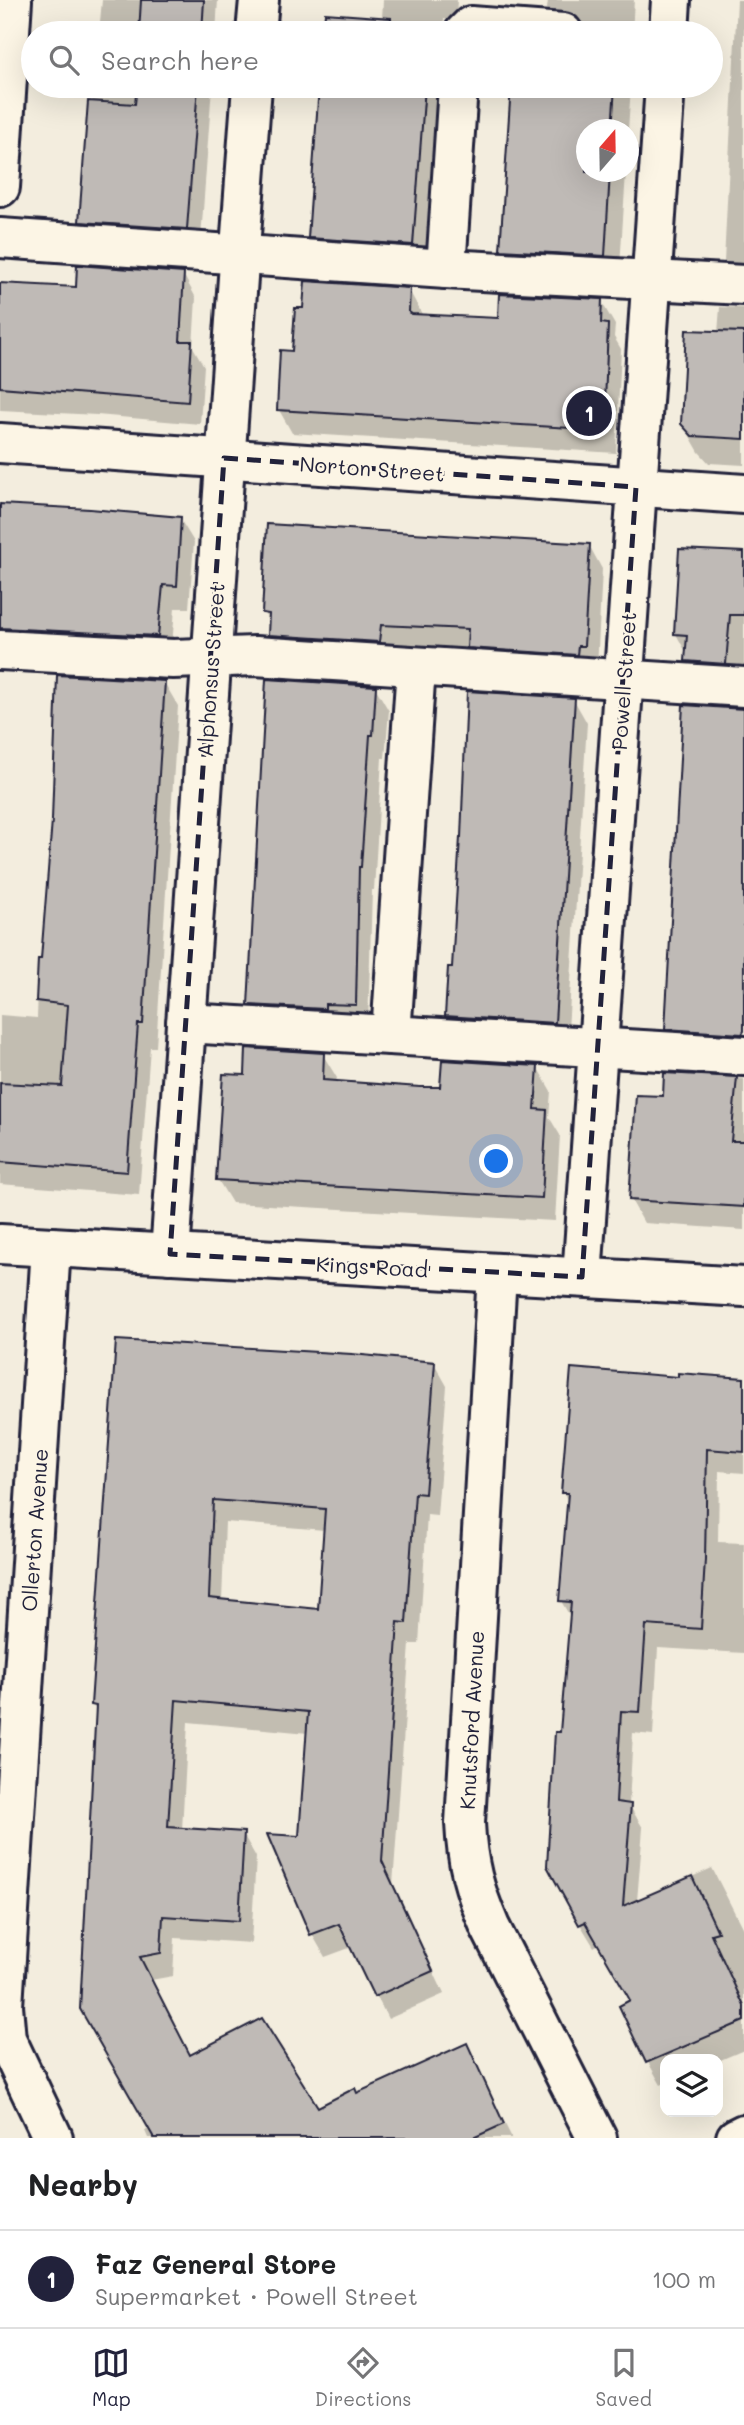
<!DOCTYPE html>
<meta charset="utf-8">
<style>
body{margin:0;font-family:Mali,sans-serif;background:#f2f2f2;color:#202124}
.controls{position:absolute;right:21px;bottom:21px;display:grid;overflow:hidden;border-radius:14px;box-shadow:0 7px 28px #0002}
.controls button{width:63px;height:63px;display:grid;place-items:center;padding:0;border:0;border-bottom:2px solid #e0e0e0;background:#fff;color:#202124;font:35px sans-serif}
.compass{position:absolute;left:576px;top:119px;width:63px;height:63px;border-radius:50%;background:#fff;box-shadow:0 7px 28px #0002;rotate:20deg}
.you{position:absolute;left:497px;top:1162px;width:24px;height:24px;margin:-18px;border:5px solid #fff;border-radius:50%;background:#1a73e8;box-shadow:0 0 0 10px #1a73e833}
.badge{display:grid;place-items:center;width:46px;height:46px;border-radius:50%;background:#22223b;color:#fff;font-size:23px;font-weight:700}
.pin{position:absolute;translate:-50% -50%;border:4px solid #fff;box-shadow:0 2px 7px #0006}
.list{margin:0;padding:0;list-style:none}
h2{display:flex;justify-content:space-between;align-items:center;height:91px;margin:0;padding:0 28px;font-size:30px}
h2 small{font-size:23px;font-weight:400;color:#757577}
.list li{display:grid;grid-template-columns:46px 1fr auto;gap:21px;align-items:center;box-sizing:border-box;height:98px;padding:0 28px;border-top:2px solid #e0e0e0}
.list b{display:block;font-size:26px;white-space:nowrap}
.list p{margin:0;font-size:23px;white-space:nowrap;color:#757577}
.list em{font-size:23px;font-style:normal;color:#757577}
.icon{flex:none;width:38px;height:38px;fill:none;stroke:currentColor;stroke-width:2;stroke-linecap:round;stroke-linejoin:round}
.map{position:relative;flex:none;width:744px;height:2138px;overflow:hidden}
.search{position:absolute;background:#fff;box-shadow:0 7px 28px #0002;left:21px;right:21px;top:21px;height:77px;display:flex;align-items:center;gap:18px;box-sizing:border-box;padding:0 24px;border-radius:38px;color:#757577;font-size:26px}
.sheet{height:189px;background:#fff}
nav{display:flex;justify-content:space-around;align-items:center;box-sizing:border-box;height:98px;border-top:2px solid #e0e0e0;background:#fff;font-size:19px;color:#757577}
nav a{display:grid;justify-items:center;gap:4px}
nav .on{color:#22223b}
.map>svg:first-child{display:block}
.shadow{fill:#0003;fill-rule:evenodd}
.building{fill:#bfbab6;stroke:#22223b;stroke-width:2;fill-rule:evenodd}
.lines{fill:none;stroke-linecap:round;stroke-linejoin:round}
.minor-casing{stroke:#22223b;stroke-width:44}
.major-casing{stroke:#22223b;stroke-width:44}
.minor{stroke:#fcf5e5;stroke-width:38}
.major{stroke:#fcf5e5;stroke-width:38}
.marked{fill:none;stroke:#22223b;stroke-width:5;stroke-dasharray:14 9;stroke-linejoin:round}
.labels{text-anchor:middle;dominant-baseline:central;stroke-width:5;stroke-linejoin:round;paint-order:stroke}
.street-label{font-size:21px;fill:#22223b;stroke:#fcf5e5}
</style>
<div class="map">
<svg width="744" height="2138" viewBox="0 0 744 2138">
<rect width="100%" height="100%" fill="#f3edde"/>
<filter id="ink" filterUnits="userSpaceOnUse"><feTurbulence type="fractalNoise" baseFrequency=".0143" numOctaves="2"/><feDisplacementMap in="SourceGraphic" scale="14" xChannelSelector="R" yChannelSelector="G"/><feConvolveMatrix kernelMatrix="1 2 1 2 8 2 1 2 1" color-interpolation-filters="sRGB"/></filter>
<g filter="url(#ink)">
<!-- shadow -->
<g class="shadow">
<path d="M102,0H218L216,33H99Z"/>
<path d="M383,0H457L456,20L444,19L443,33H325L326,15L382,19Z"/>
<path d="M548,0H634L632,33H561L547,9Z"/>
<path d="M737,0H744V289H740L724,262Z"/>
<path d="M94,86H212L200,252L95,245L81,221Z"/>
<path d="M321,86H439L425,268L324,261L310,237Z"/>
<path d="M512,86H631L628,130H586V172H626L619,282L517,276L502,250Z"/>
<path d="M183,274L196,298L193,347L204,366L200,424L97,415L0,410V285L78,289Z"/>
<path d="M409,290L423,316L500,320L601,301L615,325L614,337L621,349L616,453L292,433L279,410L294,353Z"/>
<path d="M720,307L744,308V465L709,463L699,452L683,424L718,333Z"/>
<path d="M0,507L180,519L194,542L189,608H175L171,659L14,652L0,625Z"/>
<path d="M589,545L602,569L597,669L283,658L270,634V624L264,613Z"/>
<path d="M744,553V687L701,684L687,661V654L676,634Z"/>
<path d="M164,682L178,706L156,1047H150L139,1195L0,1184V1015L37,1018L39,960L43,961L53,820Z"/>
<path d="M375,687L389,711L385,758H382L374,890H372L368,1028H264L250,1004Z"/>
<path d="M574,700L587,723L567,1046L460,1039L447,1016L453,969Z"/>
<path d="M744,710V1056L681,1053L667,1029Z"/>
<path d="M323,1055L337,1078L336,1082L442,1089L537,1067L551,1091L549,1117L560,1135L555,1221L232,1203L218,1180L247,1077Z"/>
<path d="M666,1075L744,1079V1230L644,1223L631,1200L665,1098Z"/>
<path d="M118,1342L434,1363L447,1386L437,1516L427,1515L419,1644H410L393,1885L444,1994L388,2019L352,1947L325,1957L312,1934L301,1838L308,1733L188,1722L182,1830L243,1834L256,1857L251,1943L175,1938L173,1976L151,1980L190,2057L318,2109L357,2095L466,2046L512,2138H148L145,2131L150,2128L97,1713L93,1705ZM225,1522L325,1530L320,1610L222,1601Z"/>
<path d="M679,1379L744,1380V1473L719,1471L718,1542L744,1543V1653L658,1648L653,1735L633,1733L629,1805L643,1828L637,1901L712,1868L744,1931V2050L718,2061L665,2059V2083L661,2085L648,2062L633,2001L599,1944L594,1947L580,1924L562,1734L571,1618L561,1601L569,1503L563,1492Z"/>
</g>
<!-- building -->
<g class="building">
<path d="M141,0H204L202,33H139Z"/>
<path d="M325,13L391,18V33H323Z"/>
<path d="M137,86H198L187,229L79,222L88,101L135,104Z"/>
<path d="M319,86H425L413,245L308,238Z"/>
<path d="M511,86H615L612,130H586V172H610L605,256L500,250Z"/>
<path d="M77,265L184,273L180,341H192L188,402L0,387V283L76,287Z"/>
<path d="M305,281L410,288L409,312L412,314L498,318L499,294L602,299L601,323L608,324L604,430L277,410L280,350L292,351L295,308H303Z"/>
<path d="M686,330L744,332V439L692,436L681,424Z"/>
<path d="M0,504L90,509L181,517L177,586L163,585L158,636L0,628Z"/>
<path d="M267,524L590,544L584,646H578L577,655L467,648L468,629L381,625L379,642L268,635L269,614L262,613Z"/>
<path d="M679,549L744,552V615H730L726,664L685,661L687,635L674,634Z"/>
<path d="M57,675L165,681L143,1024H138L127,1172L0,1162V1083L62,1086L68,1005L36,1001L38,959H41L52,820Z"/>
<path d="M266,679L376,686L373,735H370L361,867H359L356,1005L325,1004V1009L248,1005Z"/>
<path d="M467,691L575,698L555,1023L445,1016L448,967H452L460,837H461Z"/>
<path d="M683,705L744,709V1031L742,1034L665,1029Z"/>
<path d="M246,1048L324,1053L323,1080L420,1087H440L442,1060L538,1066L535,1109L547,1110L542,1198L216,1180L223,1074L245,1075Z"/>
<path d="M664,1073L737,1077L731,1141H744V1207L629,1200L636,1095L663,1096Z"/>
<path d="M116,1340L352,1354L435,1362L425,1494L415,1493L406,1623L398,1622L382,1861L433,1971L374,1997L339,1924L310,1935L267,1834L299,1836L308,1712L176,1700L168,1827L244,1832L239,1921L163,1916L161,1953L140,1957L190,2055L262,2018L318,2107L355,2088L357,2093L467,2043L504,2124L473,2138H154L80,2009L96,1706L91,1705ZM213,1500L325,1509L318,1609L209,1598Z"/>
<path d="M571,1368L678,1377V1373L744,1378V1452L707,1449L705,1559L701,1629L646,1625L640,1712L621,1711L616,1802L631,1804L623,1906L692,1876L718,1932L711,1934L744,2006V2021L646,2063L619,2006L630,2000L585,1922L579,1925L547,1866L555,1732H560L571,1602L559,1601L568,1493H561Z"/>
</g>
<g class="lines">
<!-- minor casing -->
<g class="minor-casing">
<g id="minor">
<path d="M256,33L259,0"/>
<path d="M464,33L471,26L563,33"/>
<path d="M669,33L671,0"/>
<path d="M0,187L12,0"/>
<path d="M0,238L446,269L744,285"/>
<path d="M446,269L458,86"/>
<path d="M0,443L744,494"/>
<path d="M0,650L173,659L255,656L744,687"/>
<path d="M186,1023L744,1056"/>
<path d="M391,1035L416,667"/>
<path d="M0,1244L744,1287"/>
<path d="M51,1247L3,2006L6,2039L53,2138"/>
<path d="M170,1254C196,864 223,475 252,86"/>
<path d="M497,1274L465,1823C467,1865 474,1889 490,1927L597,2138"/>
<path d="M582,1277L665,86"/>
</g>
</g>
<!-- major casing -->
<g class="major-casing">
<path id="major" d="M736,2138L744,2134"/>
</g>
<!-- minor -->
<use href="#minor" class="minor"/>
<!-- major -->
<use href="#major" class="major"/>
</g>
</g>
<!-- marked area -->
<path class="marked" d="M224,458L636,487L582,1277L170,1254Z"/>
<g class="labels">
<!-- street labels -->
<g class="street-label">
<text transform="translate(372 468) rotate(4)">Norton Street</text>
<text transform="translate(210 670) rotate(-86)">Alphonsus Street</text>
<text transform="translate(623 681) rotate(-86)">Powell Street</text>
<text transform="translate(372 1266) rotate(3)">Kings Road</text>
<text transform="translate(34 1530) rotate(-86)">Ollerton Avenue</text>
<text transform="translate(471 1720) rotate(-87)">Knutsford Avenue</text>
</g>
</g>
</svg>
<div class="controls">
<button><svg class="icon" aria-label="layers" viewBox="0 0 24 24"><path d="M12 4l9 5-9 5-9-5zM3 14l9 5 9-5"/></svg></button>
</div>
<svg class="compass" viewBox="-18 -18 36 36"><path d="M0-13l5 13h-10z" fill="#e53935"/><path d="M0 13l5-13h-10z" fill="#757577"/></svg>
<div class="you"></div>
<div class="pin badge" style="left:589px;top:413px">1</div>
<div class="search"><svg class="icon" aria-label="search" viewBox="0 0 24 24"><circle cx="10" cy="10" r="6"/><path d="M15 15l6 6"/></svg>Search here</div>
</div>
<section class="sheet">
<h2>Nearby<small></small></h2>
<ul class="list">
<li><span class="badge">1</span><div><b>Faz General Store</b><p>Supermarket · Powell Street</p></div><em>100 m</em></li>
</ul>
</section>
<nav>
<a class="on"><svg class="icon" aria-label="map" viewBox="0 0 24 24"><path d="M3 6l6-2 6 2 6-2v14l-6 2-6-2-6 2zM9 4v14M15 6v14"/></svg>Map</a>
<a><svg class="icon" aria-label="directions" viewBox="0 0 24 24"><path d="M12 3l9 9-9 9-9-9zM9 14v-3h6M13 9l2 2-2 2"/></svg>Directions</a>
<a><svg class="icon" aria-label="saved" viewBox="0 0 24 24"><path d="M7 4h10v16l-5-4-5 4z"/></svg>Saved</a>
</nav>
